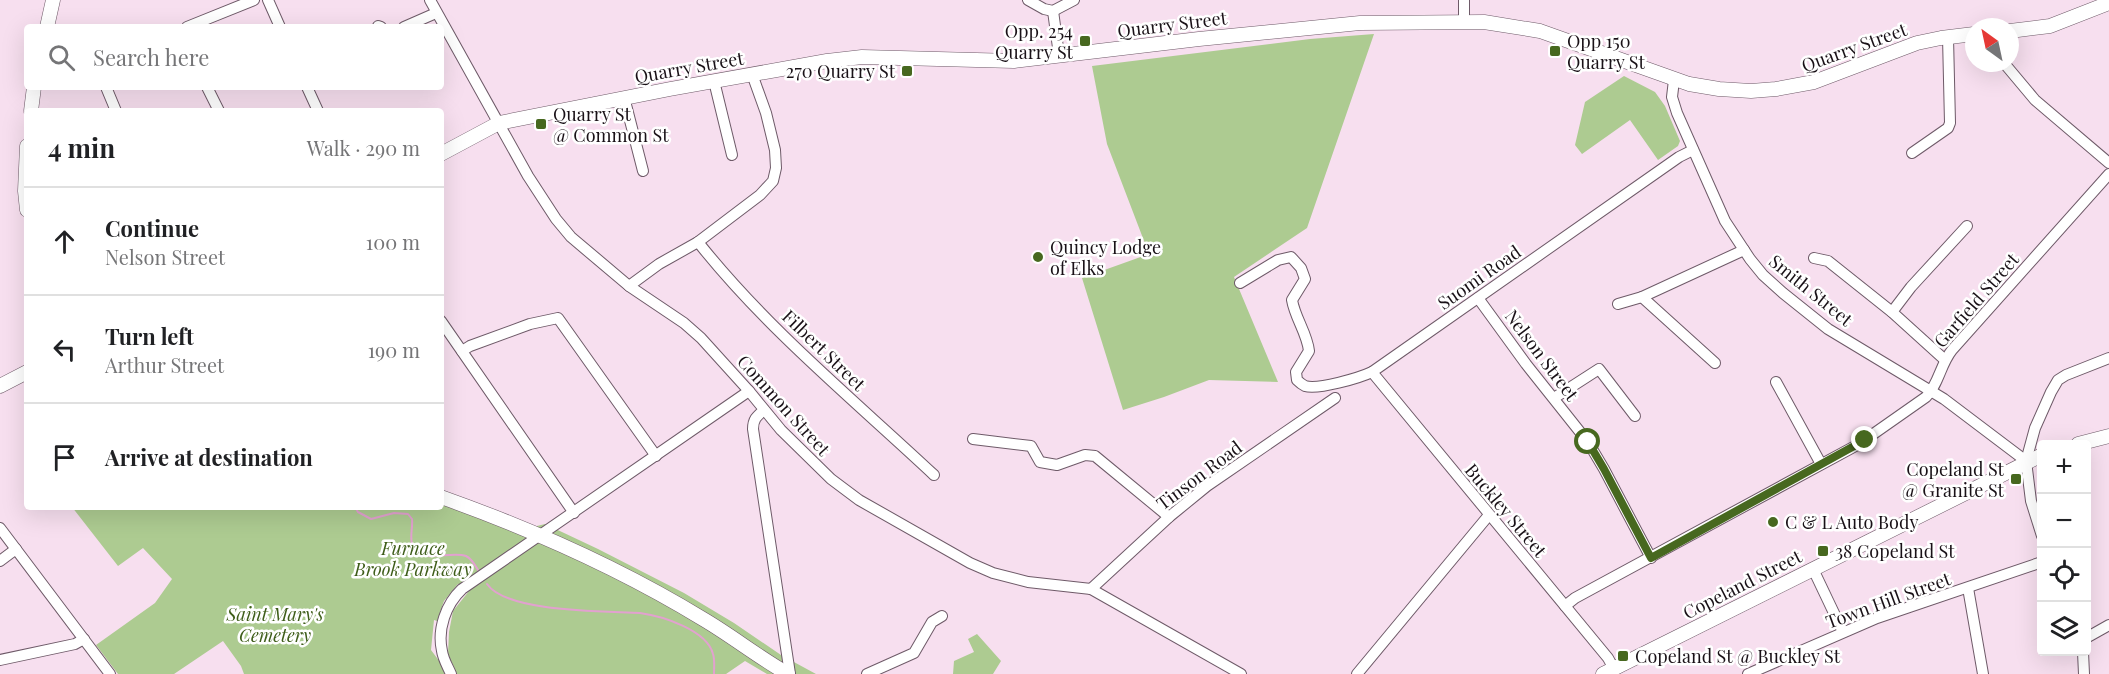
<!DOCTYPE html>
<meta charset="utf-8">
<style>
body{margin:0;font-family:"Playfair Display",serif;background:#f6f6f6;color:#202124}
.controls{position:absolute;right:18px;bottom:18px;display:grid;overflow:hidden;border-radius:6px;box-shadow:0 6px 24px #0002}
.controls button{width:54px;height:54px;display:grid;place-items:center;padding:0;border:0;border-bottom:2px solid #e0e0e0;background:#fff;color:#202124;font:30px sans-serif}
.compass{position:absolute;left:1965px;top:18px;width:54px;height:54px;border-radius:50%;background:#fff;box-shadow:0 6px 24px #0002;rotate:327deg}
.stop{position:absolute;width:18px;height:18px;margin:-14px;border:4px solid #47681f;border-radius:50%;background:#fff}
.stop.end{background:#47681f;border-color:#fff;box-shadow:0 2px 6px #0008}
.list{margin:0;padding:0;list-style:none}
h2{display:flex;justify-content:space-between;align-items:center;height:78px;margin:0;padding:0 24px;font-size:26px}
h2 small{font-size:20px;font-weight:400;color:#757577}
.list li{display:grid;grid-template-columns:39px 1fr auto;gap:18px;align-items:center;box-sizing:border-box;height:108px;padding:0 24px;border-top:2px solid #e0e0e0}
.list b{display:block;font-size:22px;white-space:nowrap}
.list p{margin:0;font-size:20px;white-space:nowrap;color:#757577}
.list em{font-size:20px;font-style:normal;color:#757577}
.icon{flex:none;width:33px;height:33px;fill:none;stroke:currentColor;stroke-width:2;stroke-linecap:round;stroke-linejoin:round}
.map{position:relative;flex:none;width:2109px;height:674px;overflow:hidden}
.search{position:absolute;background:#fff;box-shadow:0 6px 24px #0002;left:24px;top:24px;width:420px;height:66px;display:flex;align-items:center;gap:15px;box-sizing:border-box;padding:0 21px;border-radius:6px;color:#757577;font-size:22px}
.panel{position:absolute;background:#fff;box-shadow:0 6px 24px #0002;left:24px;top:108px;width:420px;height:402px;border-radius:6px}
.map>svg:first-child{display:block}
.green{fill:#adcb91}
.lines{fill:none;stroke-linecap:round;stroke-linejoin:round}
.stream{stroke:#e2a1cf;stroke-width:2}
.minor-casing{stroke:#6e5a68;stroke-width:12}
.major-casing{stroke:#6e5a68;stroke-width:15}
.minor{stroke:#fff;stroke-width:10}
.major{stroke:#fff;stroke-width:14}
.route{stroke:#47681f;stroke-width:8}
.poi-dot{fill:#47681f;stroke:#fff;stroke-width:2}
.labels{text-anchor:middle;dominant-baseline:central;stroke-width:5;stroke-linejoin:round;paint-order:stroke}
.street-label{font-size:18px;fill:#191117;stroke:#fff}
.poi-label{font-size:18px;fill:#191117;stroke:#fff;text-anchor:start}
.park-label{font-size:18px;font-style:italic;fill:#3e5d19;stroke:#fff}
</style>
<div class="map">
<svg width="2109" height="674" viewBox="0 0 2109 674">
<rect width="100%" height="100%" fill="#f7dfef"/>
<!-- green -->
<g class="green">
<path d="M1374,34L1307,228L1234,277L1278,382L1209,380L1164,397L1123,410L1082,278L1149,254L1107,144L1092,66L1310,39Z"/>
<path d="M1624,76L1655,92L1665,106L1680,141L1678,146L1658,160L1630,120L1582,154L1575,145L1585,102Z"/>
<path d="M441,488L447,496L529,528L545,524L598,549L684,593L734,623L781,655L816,674H767L745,661L726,674H457L448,654L449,632L453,611L469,591L458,584L444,601L437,621L434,620L431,650L440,662L446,674H244L241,666L223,641L174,674H118L96,645L155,603L172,579L143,548L118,566L72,507H441Z"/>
<path d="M977,634L1001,661L993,674H953L954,661L974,652L968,639Z"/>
</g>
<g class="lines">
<!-- stream -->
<g class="stream">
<path d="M355,507L358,512L371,519L394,513L408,514L412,519C413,528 409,539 413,547C421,565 451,550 466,556C472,559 475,565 478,570"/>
<path d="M487,584C507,613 607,611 640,613C662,616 707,630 713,654C715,660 714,668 714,674"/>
</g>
<!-- minor casing -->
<g class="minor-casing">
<g id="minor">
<path d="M268,0L280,27"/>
<path d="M430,0L528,176L556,219L571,237L629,286L684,323L701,338L749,391L781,430L831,479L859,500L970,563L993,573L1028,582L1091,589L1241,674"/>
<path d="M1028,0L1044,9L1053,11L1074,0"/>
<path d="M1464,0V23"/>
<path d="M1053,11L1059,55"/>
<path d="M378,26L381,27"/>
<path d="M187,27L254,0"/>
<path d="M404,27L436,13"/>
<path d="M2004,63L2035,100L2109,163"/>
<path d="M1674,80L1672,97L1677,113L1725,221L1750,259L1763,275L1783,293L1828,329L1944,399L2026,461"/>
<path d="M714,81L732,155"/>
<path d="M106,87L116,111"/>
<path d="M207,87L219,111"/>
<path d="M307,87L318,111"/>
<path d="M624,97L643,171"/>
<path d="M1912,153L1948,128L1950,123L1948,37"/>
<path d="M698,242C767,329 854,400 934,475"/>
<path d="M1814,258L1828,261L1892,312L1945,360"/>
<path d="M1240,283L1278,260L1291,257L1301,268L1305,279L1292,300C1295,318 1307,333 1309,351L1296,372L1297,380C1299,382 1303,385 1305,386C1318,390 1359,378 1372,372L1679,157L1693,150"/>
<path d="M629,286L659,264L698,242L760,195L773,181L776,168L775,150L766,113L752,74"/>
<path d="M1642,297L1715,363"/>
<path d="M1478,298L1526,364L1588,442L1604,469L1651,558"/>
<path d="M1618,304L1642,297L1744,250"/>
<path d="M1892,312L1911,287L1967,226"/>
<path d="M441,321L574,513"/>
<path d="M462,351L470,346L530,324L558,318L656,456"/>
<path d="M1372,372L1608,658L1614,669"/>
<path d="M1776,382L1821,464"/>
<path d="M1554,398L1599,369L1635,416"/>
<path d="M764,410C757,416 753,419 753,429L790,674"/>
<path d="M973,439L1031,446L1040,462L1057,465L1085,455L1095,456L1169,517"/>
<path d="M0,528L110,674"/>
<path d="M2042,536L2031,501L2026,461L2035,428L2051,392L2058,380L2066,375L2109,358"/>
<path d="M0,561L16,549"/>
<path d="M1813,569L1843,632"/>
<path d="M1968,588L1983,674"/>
<path d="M1091,589L1169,517L1207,486L1335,398"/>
<path d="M1565,606L1575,598L1859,444L1926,397C1939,384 1940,365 1952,350L2109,174"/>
<path d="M2086,638L2109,625"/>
<path d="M2083,652L2084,674"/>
<path d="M0,660L75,644L84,639"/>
<path d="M451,674C448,667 443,659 442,651C437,629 446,604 462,589L749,391"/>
<path d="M867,674L914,653L932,622L942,616"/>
<path d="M1357,674L1489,515"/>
<path d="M1748,674L1877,618L2042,562"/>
</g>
</g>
<!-- major casing -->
<g class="major-casing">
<g id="major">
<path d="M47,27L53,0"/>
<path d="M2010,31L2050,26L2109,3"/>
<path d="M31,111L34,87"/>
<path d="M27,146L25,191L27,210"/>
<path d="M441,154L499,123L670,89L827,61L862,57L1014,61L1199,39L1360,23L1484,22L1540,31L1689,84L1719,89L1751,91L1776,89L1814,82L1917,43L1941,38L1974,34"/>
<path d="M0,386L27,372"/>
<path d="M2078,444L2109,436"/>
<path d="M441,497C531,529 621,569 703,619C732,636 758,657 788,674"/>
<path d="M1603,674L2042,455"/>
</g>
</g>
<!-- minor -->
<use href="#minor" class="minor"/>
<!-- major -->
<use href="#major" class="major"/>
</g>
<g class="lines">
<!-- route -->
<path class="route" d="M1588,442L1604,469L1651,558L1865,440"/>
</g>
<!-- markers -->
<g class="poi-dot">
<rect x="1079" y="35" width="12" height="12" rx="3"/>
<rect x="1549" y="45" width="12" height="12" rx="3"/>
<rect x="901" y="65" width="12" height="12" rx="3"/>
<rect x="535" y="118" width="12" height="12" rx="3"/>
<circle cx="1038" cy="257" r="6"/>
<rect x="2010" y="473" width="12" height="12" rx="3"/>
<circle cx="1773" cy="522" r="6"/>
<rect x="1817" y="545" width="12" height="12" rx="3"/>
<rect x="1617" y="650" width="12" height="12" rx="3"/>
</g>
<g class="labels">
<!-- street labels -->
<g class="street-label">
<text transform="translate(1172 24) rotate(-7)">Quarry Street</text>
<text transform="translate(1854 47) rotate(-20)">Quarry Street</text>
<text transform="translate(689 67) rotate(-10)">Quarry Street</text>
<text transform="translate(1479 277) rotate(-35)">Suomi Road</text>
<text transform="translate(1811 290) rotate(39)">Smith Street</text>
<text transform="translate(1976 300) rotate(-49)">Garfield Street</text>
<text transform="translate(824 350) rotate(44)">Filbert Street</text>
<text transform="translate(1542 355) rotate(53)">Nelson Street</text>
<text transform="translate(784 405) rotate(48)">Common Street</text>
<text transform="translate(1199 475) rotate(-37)">Tinson Road</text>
<text transform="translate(1506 510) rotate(50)">Buckley Street</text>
<text transform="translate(1742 584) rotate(-27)">Copeland Street</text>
<text transform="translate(1888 600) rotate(-20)">Town Hill Street</text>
</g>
<!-- poi labels -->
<g class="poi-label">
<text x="1073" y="31" text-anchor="end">Opp. 254<tspan x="1073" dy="21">Quarry St</tspan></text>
<text x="1567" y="41">Opp 150<tspan x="1567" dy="21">Quarry St</tspan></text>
<text x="895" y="71" text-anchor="end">270 Quarry St</text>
<text x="553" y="114">Quarry St<tspan x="553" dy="21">@ Common St</tspan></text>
<text x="1050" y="247">Quincy Lodge<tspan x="1050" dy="21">of Elks</tspan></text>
<text x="2004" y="469" text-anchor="end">Copeland St<tspan x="2004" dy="21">@ Granite St</tspan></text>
<text x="1785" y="522">C &amp; L Auto Body</text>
<text x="1835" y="551">38 Copeland St</text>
<text x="1635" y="656">Copeland St @ Buckley St</text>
</g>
<!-- park labels -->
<g class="park-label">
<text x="413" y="548">Furnace<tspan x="413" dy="21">Brook Parkway</tspan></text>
<text x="275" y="614">Saint Mary's<tspan x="275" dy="21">Cemetery</tspan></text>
</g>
</g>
</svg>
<div class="controls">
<button>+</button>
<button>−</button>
<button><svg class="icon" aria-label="locate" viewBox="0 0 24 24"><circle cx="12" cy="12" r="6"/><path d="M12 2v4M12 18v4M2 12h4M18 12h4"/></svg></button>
<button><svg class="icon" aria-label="layers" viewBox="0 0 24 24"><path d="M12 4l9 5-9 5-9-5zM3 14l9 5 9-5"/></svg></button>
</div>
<svg class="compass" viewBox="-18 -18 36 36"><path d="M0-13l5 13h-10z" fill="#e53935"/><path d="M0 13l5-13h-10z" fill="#757577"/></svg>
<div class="stop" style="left:1588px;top:442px"></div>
<div class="stop end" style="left:1865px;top:440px"></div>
<div class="search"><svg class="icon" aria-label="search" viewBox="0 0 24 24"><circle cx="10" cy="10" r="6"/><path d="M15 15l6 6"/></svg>Search here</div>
<section class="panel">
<h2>4 min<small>Walk · 290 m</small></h2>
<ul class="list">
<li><svg class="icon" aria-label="ahead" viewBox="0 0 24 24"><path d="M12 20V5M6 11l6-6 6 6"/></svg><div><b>Continue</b><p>Nelson Street</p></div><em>100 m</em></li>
<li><svg class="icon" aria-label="left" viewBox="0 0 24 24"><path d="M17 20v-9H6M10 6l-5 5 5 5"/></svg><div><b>Turn left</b><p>Arthur Street</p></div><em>190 m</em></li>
<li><svg class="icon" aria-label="arrive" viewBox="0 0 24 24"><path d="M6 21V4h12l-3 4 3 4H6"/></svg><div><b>Arrive at destination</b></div></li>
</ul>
</section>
</div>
